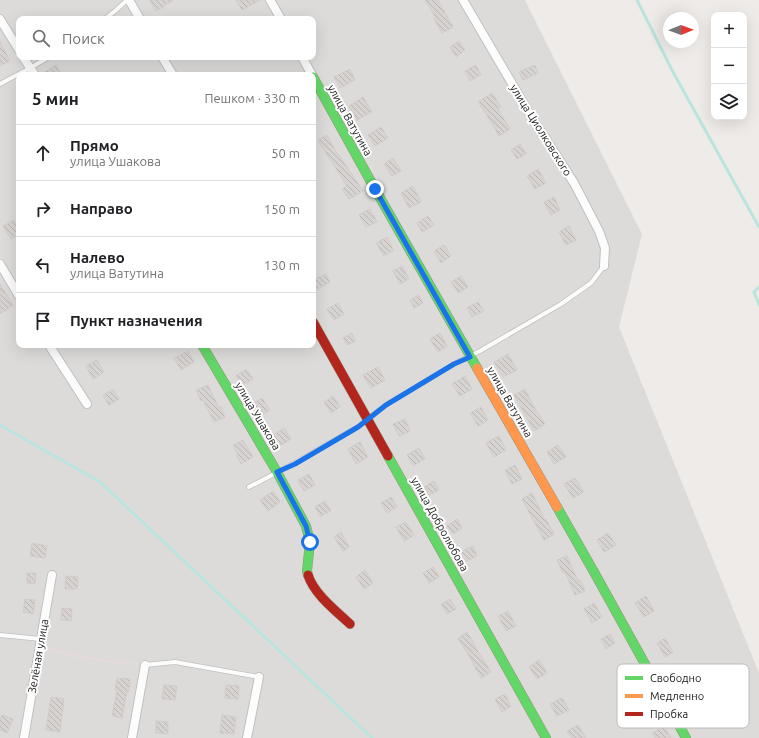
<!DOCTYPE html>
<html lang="ru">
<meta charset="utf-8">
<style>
body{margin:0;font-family:Ubuntu,sans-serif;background:#f2f2f2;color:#202124}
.controls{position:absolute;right:12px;top:12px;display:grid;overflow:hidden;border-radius:8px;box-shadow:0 4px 16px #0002}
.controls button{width:36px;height:36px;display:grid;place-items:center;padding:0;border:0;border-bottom:1px solid #e0e0e0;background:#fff;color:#202124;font:20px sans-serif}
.compass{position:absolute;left:663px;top:12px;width:36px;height:36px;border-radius:50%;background:#fff;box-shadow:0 4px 16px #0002;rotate:89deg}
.stop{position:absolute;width:12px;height:12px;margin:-9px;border:3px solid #1a73e8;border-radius:50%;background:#fff}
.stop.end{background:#1a73e8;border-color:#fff;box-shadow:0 1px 4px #0008}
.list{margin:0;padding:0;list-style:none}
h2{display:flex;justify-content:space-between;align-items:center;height:52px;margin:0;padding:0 16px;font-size:17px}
h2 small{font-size:13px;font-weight:400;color:#757577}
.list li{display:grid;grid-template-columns:26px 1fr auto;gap:12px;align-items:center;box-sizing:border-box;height:56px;padding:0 16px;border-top:1px solid #e0e0e0}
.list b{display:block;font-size:15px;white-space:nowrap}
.list p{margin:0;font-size:13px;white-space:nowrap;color:#757577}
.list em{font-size:13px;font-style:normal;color:#757577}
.icon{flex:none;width:22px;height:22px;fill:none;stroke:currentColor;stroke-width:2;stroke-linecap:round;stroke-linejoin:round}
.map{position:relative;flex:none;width:759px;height:738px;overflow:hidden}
.search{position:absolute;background:#fff;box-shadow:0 4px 16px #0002;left:16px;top:16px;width:300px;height:44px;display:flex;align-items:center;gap:10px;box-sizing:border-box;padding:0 14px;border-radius:8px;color:#757577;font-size:15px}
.panel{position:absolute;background:#fff;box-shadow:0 4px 16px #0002;left:16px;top:72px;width:300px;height:276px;border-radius:8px}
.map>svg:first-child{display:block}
.residential{fill:#dddbda;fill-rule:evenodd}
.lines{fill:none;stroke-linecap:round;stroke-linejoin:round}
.stream{stroke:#bae4de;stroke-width:3}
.building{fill:url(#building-back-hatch);stroke:#d2cbca}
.lane-casing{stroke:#c1c0bf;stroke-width:5.5}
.street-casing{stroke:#c1c0bf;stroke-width:10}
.fast-casing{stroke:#9a937f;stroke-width:10}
.slow-casing{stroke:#9a937f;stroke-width:10}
.jam-casing{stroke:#9a937f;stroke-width:10}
.path{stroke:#ecd9dd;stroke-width:2;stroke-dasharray:2 2;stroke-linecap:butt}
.lane{stroke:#fcfcfc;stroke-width:4}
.street{stroke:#fcfcfc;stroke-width:8}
.fast{stroke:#63d668;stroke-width:9}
.slow{stroke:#ff974d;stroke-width:9}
.jam{stroke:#b3261e;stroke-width:9}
.route{stroke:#1a73e8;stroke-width:5}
.labels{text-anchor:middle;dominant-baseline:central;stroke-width:4;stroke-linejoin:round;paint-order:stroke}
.street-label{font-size:11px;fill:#202020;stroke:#fff}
.key{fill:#fff;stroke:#bcbcbc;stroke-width:1}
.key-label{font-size:11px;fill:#202020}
</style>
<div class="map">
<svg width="759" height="738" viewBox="0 0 759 738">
<defs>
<pattern id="building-back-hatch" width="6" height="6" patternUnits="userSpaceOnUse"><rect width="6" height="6" fill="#d7d3d1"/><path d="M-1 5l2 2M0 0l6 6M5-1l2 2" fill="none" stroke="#b8b5b3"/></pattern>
</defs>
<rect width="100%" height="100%" fill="#eeebe9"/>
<!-- residential -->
<path class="residential" d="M0,0H525L642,234L619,327L759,673V738H0ZM19,19H313V57H19ZM19,75H313V345H19Z"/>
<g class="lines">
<!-- stream -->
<g class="stream">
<path d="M637,0L673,72L759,227"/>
<path d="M759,287L754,292L759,305"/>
<path d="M0,425L100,482L372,738"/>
</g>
</g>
<!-- building -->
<g class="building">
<path d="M150,0H174L156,11Z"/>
<path d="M236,0H260L242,10Z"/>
<path d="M425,0H438L453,27L442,33L434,19L436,18Z"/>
<path d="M0,41L10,61L0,66Z"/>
<path d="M459,41L465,50L456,57L450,47Z"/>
<path d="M56,65L62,75H40Z"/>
<path d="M476,65L481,75L470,81L465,71Z"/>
<path d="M535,65L538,73L523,80L519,72Z"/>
<path d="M350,69L355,80L340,88L334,77Z"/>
<path d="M492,93L501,107L498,109L510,129L499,136L490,120L478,102Z"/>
<path d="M363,97L372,112L357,120L349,106Z"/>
<path d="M381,127L388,138L375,146L368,135Z"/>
<path d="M327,135L338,155H339L363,191L349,199L342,189L347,186L318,140Z"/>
<path d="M520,144L526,154L517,159L511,150Z"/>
<path d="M393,158L401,171L392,176L384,164Z"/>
<path d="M538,169L546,183L535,189L527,176Z"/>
<path d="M413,186L421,202L409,208L401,193Z"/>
<path d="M554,197L560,210L551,215L544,202Z"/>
<path d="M370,209L377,222L366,227L359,215Z"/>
<path d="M428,216L434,225L422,232L417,223Z"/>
<path d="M14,220L19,228V234L11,239L3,226Z"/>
<path d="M569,226L576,240L566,245L559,232Z"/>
<path d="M387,237L394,251L384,256L376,243Z"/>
<path d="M444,245L451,256L441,263L434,251Z"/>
<path d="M402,266L409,279L400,284L393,271Z"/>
<path d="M326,274L330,282L316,290L313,286V280Z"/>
<path d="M461,276L468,287L458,293L451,282Z"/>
<path d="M0,284L13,305L0,314Z"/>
<path d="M419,295L423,303L414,308L410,300Z"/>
<path d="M478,302L484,311L472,317L467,308Z"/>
<path d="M338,303L344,314L334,320L327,309Z"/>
<path d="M352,333L356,341L347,345L343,338Z"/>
<path d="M440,333L447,346L438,352L430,339Z"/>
<path d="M188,351L194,362L181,370L174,358Z"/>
<path d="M508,354L517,370L503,377L494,362Z"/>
<path d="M97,360L104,372L93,379L86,366Z"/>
<path d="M378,367L385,380L371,388L363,375Z"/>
<path d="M246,369L253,379L243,385L236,376Z"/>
<path d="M465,376L472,389L460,396L452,384Z"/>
<path d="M208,385L219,408L221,407L225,417L214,422L203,400L201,401L196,390Z"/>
<path d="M113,389L119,399L109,405L103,395Z"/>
<path d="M525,389L536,411H537L545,424L534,431L514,395Z"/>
<path d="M333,396L340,407L331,413L324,402Z"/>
<path d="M262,398L270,410L260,416L252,404Z"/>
<path d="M481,407L488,420L478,426L470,413Z"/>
<path d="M405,419L410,431L399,436L393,424Z"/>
<path d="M284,428L291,439L278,447L271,436Z"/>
<path d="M499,436L506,450L494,457L486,443Z"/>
<path d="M243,440L253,457L241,464L237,456L238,455L233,445Z"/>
<path d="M360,442L368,457L356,464L348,449Z"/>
<path d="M558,445L566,457L554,464L547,452Z"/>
<path d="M419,448L425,459L413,466L407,455Z"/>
<path d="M515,465L522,479L512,484L505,470Z"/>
<path d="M309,474L315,485L304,491L298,480Z"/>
<path d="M575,478L584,492L573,498L564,484Z"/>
<path d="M434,481L439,490L429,495L424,487Z"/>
<path d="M273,491L280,502L268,511L260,500Z"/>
<path d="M532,493L545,520L546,519L554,534L544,540L522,499Z"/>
<path d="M391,497L397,507L387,513L381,503Z"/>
<path d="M325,501L331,511L320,516L315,507Z"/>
<path d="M457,519L462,528L453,534L447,526Z"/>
<path d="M406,522L414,535L404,541L396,527Z"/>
<path d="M341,532L349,547L343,551L334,537Z"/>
<path d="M608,533L616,545L604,552L597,540Z"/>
<path d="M32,543L47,546L45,558L30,556Z"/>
<path d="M473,546L477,556L465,562L460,552Z"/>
<path d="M567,556L578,581L580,580L585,591L575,595L565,572L563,573L557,560Z"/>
<path d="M433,567L439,577L429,583L423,573Z"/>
<path d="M365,570L373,583L364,589L356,577Z"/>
<path d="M27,573H36L35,584L27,583Z"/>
<path d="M66,576L78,577L77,589H65Z"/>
<path d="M646,596L654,611L644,617L635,603Z"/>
<path d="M25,599L35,600L33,614L23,612Z"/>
<path d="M450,599L456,609L447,614L441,604Z"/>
<path d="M594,603L602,617L592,623L584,609Z"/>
<path d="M62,608L72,609L71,621L61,620Z"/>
<path d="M508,611L516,626L506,631L498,616Z"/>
<path d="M467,632L476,647V648L491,672L481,678L473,664H474L458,638Z"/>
<path d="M610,634L615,643L606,649L601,639Z"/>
<path d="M665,638L673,652L665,657L657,643Z"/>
<path d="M539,660L547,673L537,679L529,667Z"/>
<path d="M117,678L130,679L129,692L127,691L122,718L112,716L117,690H115Z"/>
<path d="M164,685L177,686L175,700L162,699Z"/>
<path d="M226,685L239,686L238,699L225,698Z"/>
<path d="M505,694L511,706L502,712L495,699Z"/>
<path d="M51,697L64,699L60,732L46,730Z"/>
<path d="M562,698L569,710L557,716L550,704Z"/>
<path d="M2,715L13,719L7,733L0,730V719Z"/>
<path d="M222,715L236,717L234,734L220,733Z"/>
<path d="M156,721L168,722V734L156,733Z"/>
<path d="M578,725L586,738H572L567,731Z"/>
<path d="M664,726L671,738H655L653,733Z"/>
</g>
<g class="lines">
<!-- lane casing -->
<g class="lane-casing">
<g id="lane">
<path d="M105,19L115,11L127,0"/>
<path d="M0,84L30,68L49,57"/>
<path d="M249,487L295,463L358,427L386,405L454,364L480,351L561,304L591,283L604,266"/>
<path d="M0,635L41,639"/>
<path d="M145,665L175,662L259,677"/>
</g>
</g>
<!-- street casing -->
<g class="street-casing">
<g id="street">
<path d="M129,0L140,19"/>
<path d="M270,0L281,19"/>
<path d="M463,0L531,116L574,183L599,231L605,248L604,266"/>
<path d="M0,19L19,50"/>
<path d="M23,57L35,75"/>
<path d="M162,57L173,75"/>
<path d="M302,57L312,75"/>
<path d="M0,264L19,296"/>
<path d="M49,345L87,404"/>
<path d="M24,738L52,575"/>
<path d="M132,738L145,665"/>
<path d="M247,738L259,677"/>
</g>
</g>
<!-- fast casing -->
<g class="fast-casing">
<g id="fast">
<path d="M313,77L375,189L477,368"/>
<path d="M202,345L277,472L306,526L310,542L307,571L308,575"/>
<path d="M388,456L546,738"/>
<path d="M557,507L594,572L686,738"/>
</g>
</g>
<!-- slow casing -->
<g class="slow-casing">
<path id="slow" d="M477,368L557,507"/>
</g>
<!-- jam casing -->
<g class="jam-casing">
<g id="jam">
<path d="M313,322L388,456"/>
<path d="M308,575C314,594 336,611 350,624"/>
</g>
</g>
<!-- path -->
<path class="path" d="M49,649L79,657L113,662L137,664"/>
<!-- lane -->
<use href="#lane" class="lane"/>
<!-- street -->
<use href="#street" class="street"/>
<!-- fast -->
<use href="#fast" class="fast"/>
<!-- slow -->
<use href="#slow" class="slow"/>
<!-- jam -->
<use href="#jam" class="jam"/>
</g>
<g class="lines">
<!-- route -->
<path class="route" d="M310,542L306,526L277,472L295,464L358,427L386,405L454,364L470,357L375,189"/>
</g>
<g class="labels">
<!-- street labels -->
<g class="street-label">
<text transform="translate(350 120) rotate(61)">улица Ватутина</text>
<text transform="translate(541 130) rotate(58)">улица Циолковского</text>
<text transform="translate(510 402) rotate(60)">улица Ватутина</text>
<text transform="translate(258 416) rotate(59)">улица Ушакова</text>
<text transform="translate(440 524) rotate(61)">улица Добролюбова</text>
<text transform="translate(38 656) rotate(-80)">Зелёная улица</text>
</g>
</g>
<!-- legend -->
<rect x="617" y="664" width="132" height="64" rx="6" class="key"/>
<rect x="625" y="676" width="18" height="4" fill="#63d668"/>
<rect x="625" y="694" width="18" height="4" fill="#ff974d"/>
<rect x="625" y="712" width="18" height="4" fill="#b3261e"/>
<g class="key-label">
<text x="650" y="682">Свободно</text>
<text x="650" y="700">Медленно</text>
<text x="650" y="718">Пробка</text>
</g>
</svg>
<div class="controls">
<button>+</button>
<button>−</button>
<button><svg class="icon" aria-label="layers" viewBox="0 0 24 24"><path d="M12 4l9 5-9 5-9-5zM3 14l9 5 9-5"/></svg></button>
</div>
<svg class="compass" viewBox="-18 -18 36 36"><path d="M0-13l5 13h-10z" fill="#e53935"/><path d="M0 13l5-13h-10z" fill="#757577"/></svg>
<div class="stop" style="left:310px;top:542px"></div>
<div class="stop end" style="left:375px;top:189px"></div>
<div class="search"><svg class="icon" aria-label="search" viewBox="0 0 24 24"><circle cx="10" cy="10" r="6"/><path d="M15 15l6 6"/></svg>Поиск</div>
<section class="panel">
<h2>5 мин<small>Пешком · 330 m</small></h2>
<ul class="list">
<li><svg class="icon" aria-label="ahead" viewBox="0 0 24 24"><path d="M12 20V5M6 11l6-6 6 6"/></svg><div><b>Прямо</b><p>улица Ушакова</p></div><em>50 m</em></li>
<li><svg class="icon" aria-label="right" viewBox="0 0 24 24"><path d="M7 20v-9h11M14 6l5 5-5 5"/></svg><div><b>Направо</b></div><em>150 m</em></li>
<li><svg class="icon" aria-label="left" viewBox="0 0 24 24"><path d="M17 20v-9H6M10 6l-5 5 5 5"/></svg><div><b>Налево</b><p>улица Ватутина</p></div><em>130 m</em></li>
<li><svg class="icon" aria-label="arrive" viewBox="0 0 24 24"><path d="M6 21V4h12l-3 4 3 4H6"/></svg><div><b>Пункт назначения</b></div></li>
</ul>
</section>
</div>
